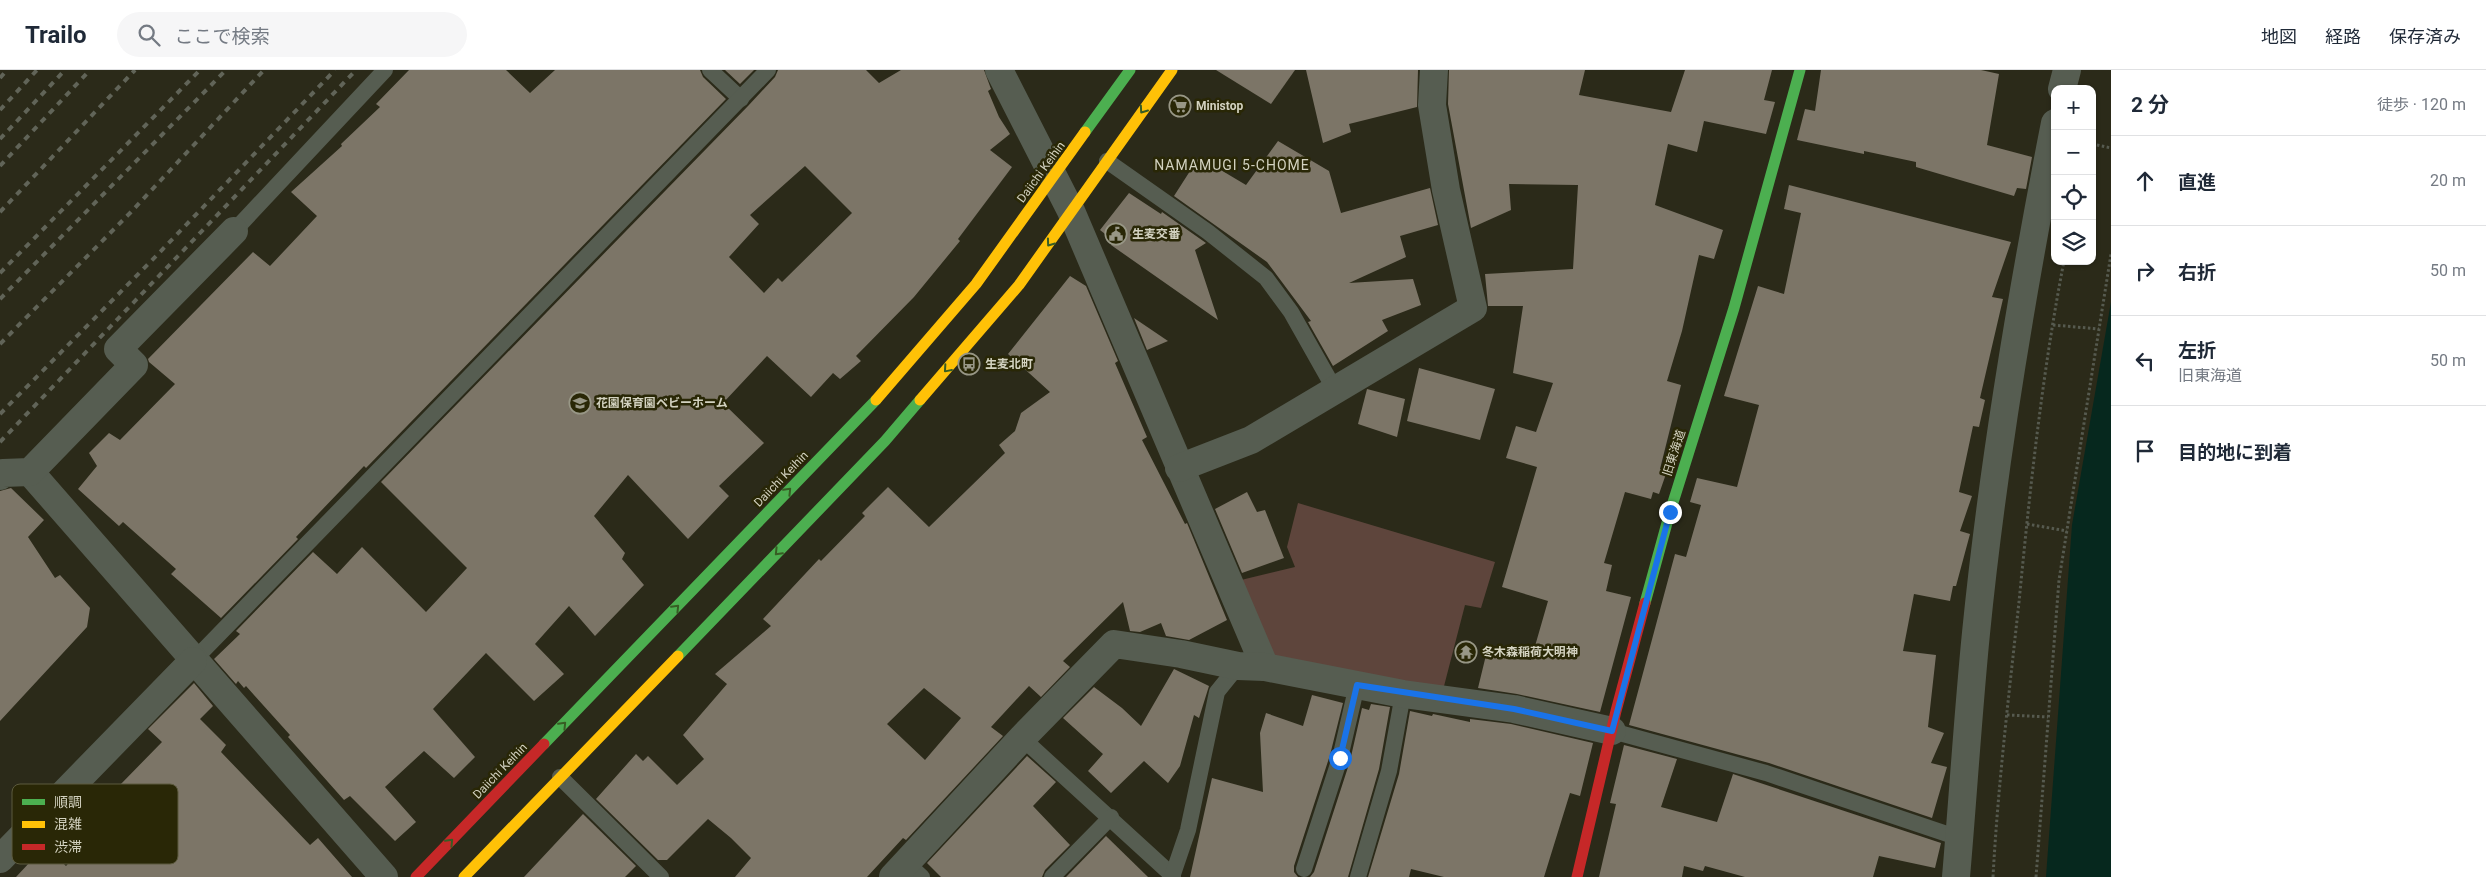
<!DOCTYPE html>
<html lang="ja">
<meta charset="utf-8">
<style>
body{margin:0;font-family:Roboto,"Noto Sans JP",sans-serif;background:#f6f6f7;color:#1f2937}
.controls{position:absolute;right:15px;top:15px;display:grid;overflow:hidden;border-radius:10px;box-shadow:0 1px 4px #0004}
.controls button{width:45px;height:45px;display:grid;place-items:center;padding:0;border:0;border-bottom:1px solid #e0e1e3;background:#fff;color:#1f2937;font:25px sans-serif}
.stop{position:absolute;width:15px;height:15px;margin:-11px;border:4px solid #1a73e8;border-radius:50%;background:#fff}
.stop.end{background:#1a73e8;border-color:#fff;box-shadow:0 1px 5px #0008}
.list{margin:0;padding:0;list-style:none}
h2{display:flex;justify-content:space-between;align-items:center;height:65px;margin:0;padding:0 20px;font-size:21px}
h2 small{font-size:16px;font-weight:400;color:#747a83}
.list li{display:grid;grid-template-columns:32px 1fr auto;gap:15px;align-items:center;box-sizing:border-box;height:90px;padding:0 20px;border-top:1px solid #e0e1e3}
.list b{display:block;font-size:19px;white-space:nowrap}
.list p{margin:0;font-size:16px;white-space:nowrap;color:#747a83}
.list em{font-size:16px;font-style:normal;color:#747a83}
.icon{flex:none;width:28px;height:28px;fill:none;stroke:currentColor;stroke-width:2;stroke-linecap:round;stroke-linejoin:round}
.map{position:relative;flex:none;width:2111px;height:807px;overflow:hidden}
header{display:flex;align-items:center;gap:30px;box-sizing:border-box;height:70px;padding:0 25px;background:#fff;border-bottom:1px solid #e0e1e3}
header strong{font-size:24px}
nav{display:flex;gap:28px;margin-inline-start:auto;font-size:18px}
.search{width:350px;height:45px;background:#f6f6f7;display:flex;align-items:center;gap:12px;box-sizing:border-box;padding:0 18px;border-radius:28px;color:#747a83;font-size:19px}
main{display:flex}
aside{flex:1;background:#fff}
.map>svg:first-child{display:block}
.green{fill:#5e453c}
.water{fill:#06281e}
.building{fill:#7c7567;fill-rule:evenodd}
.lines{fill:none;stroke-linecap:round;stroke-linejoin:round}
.path{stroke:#565a4f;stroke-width:3;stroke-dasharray:2.5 2.5;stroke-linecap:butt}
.lane{stroke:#565d51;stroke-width:16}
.street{stroke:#565d51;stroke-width:28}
.fast{stroke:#4caf50;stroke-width:11}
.slow{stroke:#ffc107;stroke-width:11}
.jam{stroke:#c62828;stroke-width:11}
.rail{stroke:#616458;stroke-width:4;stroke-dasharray:6 6;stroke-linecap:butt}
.oneway{stroke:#375d24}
.route{stroke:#1a73e8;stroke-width:6}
.labels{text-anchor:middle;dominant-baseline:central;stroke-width:5;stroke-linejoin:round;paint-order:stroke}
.poi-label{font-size:12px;font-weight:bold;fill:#d3d2c0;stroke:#292706;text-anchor:start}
.street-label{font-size:12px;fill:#d3d2c0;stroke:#292706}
.neighbourhood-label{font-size:14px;letter-spacing:1px;fill:#d3d2c0;stroke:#292706}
.key{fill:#292706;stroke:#5c5a3e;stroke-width:1}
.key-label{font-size:14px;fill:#d3d2c0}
</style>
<header>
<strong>Trailo</strong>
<div class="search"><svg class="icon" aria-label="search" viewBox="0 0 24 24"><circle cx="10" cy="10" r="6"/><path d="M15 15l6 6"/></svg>ここで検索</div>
<nav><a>地図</a><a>経路</a><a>保存済み</a></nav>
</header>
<main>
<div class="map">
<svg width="2111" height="807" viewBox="0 0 2111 807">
<rect width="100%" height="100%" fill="#2b2a19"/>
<!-- green -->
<path class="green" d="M1298,433L1495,492L1481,538L1465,535L1443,620L1273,587L1241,510L1295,497L1287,477Z"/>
<!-- water -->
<path class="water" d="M2111,232V807H2046L2072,455Z"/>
<!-- building -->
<g class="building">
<path d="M409,0H506L530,23L555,0H700L703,7L726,29L366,398L364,396L296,467L298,469L221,548L171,504L176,499L123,452L119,456L78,419L97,396L89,383L109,363L120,370L175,314L149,292L148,289L253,182L270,196L317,146L291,122L342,76L341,74L380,37L376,34Z"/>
<path d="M725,0H754L740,14Z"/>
<path d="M778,0H866L879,13L901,0H984L991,19L988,21L999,47L1010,64L990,80L1012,97L958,169L960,171L914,227L856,286L861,291L840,309L833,303L811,327L767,286L723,333L764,373L719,416L729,426L688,469L628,405L594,446L625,483L622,489L644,515L595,566L569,536L535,574L564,604L534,631L486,583L433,639L475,687L454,708L424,681L385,717L416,752L395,771L350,726L344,730L288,667L290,665L246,616L244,618L238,611L236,614L214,589L240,564L236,561L313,482L337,504L362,477L426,542L467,498L381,412L748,36L775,7ZM805,96L852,143L782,212L778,208L764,223L729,187L759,154L750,145Z"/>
<path d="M1216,0H1295L1271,34Z"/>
<path d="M1306,0H1418L1417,37L1349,54L1351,62L1323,73Z"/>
<path d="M1449,0H1585L1579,25L1671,42L1685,0H1772L1764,30L1775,32L1766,64L1704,51L1697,82L1668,74L1655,135L1723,160L1714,189L1699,185L1682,261L1667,311L1681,315L1660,399L1667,401L1659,424L1653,422L1651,429L1625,422L1604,493L1612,495L1606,521L1631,527L1600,642L1517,624L1478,618L1487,581L1531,590L1548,531L1502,517L1537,397L1506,388L1516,356L1536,362L1553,313L1513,303L1523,236H1488L1485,204L1573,199L1578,115L1509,114L1511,140L1471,158L1448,34Z"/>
<path d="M1821,0H1981L1999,4L1987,75L2032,87L2026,119L2017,118L2014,126L1916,97V92L1864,81V84L1797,70L1805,39L1815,41Z"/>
<path d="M1278,71L1329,101L1341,143L1430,118L1438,155L1400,166L1406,187L1349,213L1413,209L1421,235L1382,250L1388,261L1333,296L1308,252L1311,251L1267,192L1174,126L1199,87L1246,115Z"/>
<path d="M1789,115L2011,172L1992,227L2003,229L1980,328L1985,330L1979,357L1973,356L1959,422L1972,426L1960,461L1970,464L1956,516H1953L1950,531L1914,524L1903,581L1936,585L1928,657L1944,663L1931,693L1947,697L1932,748L1769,693L1629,655L1675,484L1686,487L1701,435L1690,432L1697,408L1737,417L1759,335L1724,326L1758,216L1784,224L1801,143L1784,139Z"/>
<path d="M1129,123L1161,144L1162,142L1206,173L1195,180L1218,250L1111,175L1114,171L1100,160Z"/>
<path d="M1070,206L1086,216L1118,291L1115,293L1147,367L1142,370L1185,454L1187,453L1227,550L1189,570L1166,566L1161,553L1140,562L1130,561L1123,532L1063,591L1070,597L1041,627L1029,616L991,657L1003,666L906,770L903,768L867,807H735L751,788L731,768L708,749L667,790H658L596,729L636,684L643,691L648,686L677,715L704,689L683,665L727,614L715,604L771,556L763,549L819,489L821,491L865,446L862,443L888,417L929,457L1005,383L999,375L1015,361L1021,343L1050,322L1008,284ZM924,618L961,648L925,690L887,654Z"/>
<path d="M1134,248L1168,271L1147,280Z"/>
<path d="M1419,298L1495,319L1480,370L1407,351Z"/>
<path d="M1367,319L1405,329L1397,367L1358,354Z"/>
<path d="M11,418L44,450L28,467L55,508L60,505L90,538L87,557L0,651V421Z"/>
<path d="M1247,422L1257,442L1265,440L1284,488L1242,503L1215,439Z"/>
<path d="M1174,599L1209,616L1199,648L1194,645L1180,696L1168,713L1144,691L1111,723L1088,701L1103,684L1063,648L1094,617L1122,638L1141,656Z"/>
<path d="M194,613L213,636L200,649L226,675L221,682L310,775L318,768L352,807H16L45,776L66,796L131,727L119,716L162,672L148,659Z"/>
<path d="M1312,625L1343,633L1330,685L1294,796V802L1298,807H1190L1212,708L1263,722L1260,663L1266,643L1303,656Z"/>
<path d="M1371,634L1390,637L1379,699L1348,807H1310L1314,802L1350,691L1362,638L1369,640Z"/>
<path d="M1410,641L1432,646L1433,644L1470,652V649L1511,654L1593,673L1580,726L1570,723L1544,807H1444L1411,799L1409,807H1368L1399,704Z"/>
<path d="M1624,675L1677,689L1661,737L1717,752L1733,704L1941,773L1935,798L1879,786L1873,807H1745L1705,796L1703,801L1684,796L1682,807H1599L1616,734L1610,733Z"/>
<path d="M1027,686L1056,712L1033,736L1070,775L1045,800L1042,807H941L927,793Z"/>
<path d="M583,744L636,796L625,807H524Z"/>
<path d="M1106,766L1148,807H1066Z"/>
</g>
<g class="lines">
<!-- path -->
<g class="path">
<path d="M2092,37L2094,26"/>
<path d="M2092,74L2111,78"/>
<path d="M2053,255L2099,259"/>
<path d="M2027,454L2067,461"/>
<path d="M2007,645L2048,647"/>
<path d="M1993,807C1998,715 2009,624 2019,532C2030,419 2042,304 2064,191"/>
<path d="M2036,807L2059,510L2111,184"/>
</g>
<!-- lane -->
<g class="lane">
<path d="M710,0L741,29"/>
<path d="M1107,91L1208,162L1266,208L1291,242L1335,320"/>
<path d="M234,161L385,0"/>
<path d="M193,591L768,0"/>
<path d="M1612,661L1766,703L1959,768"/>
<path d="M1022,668L1173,806"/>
<path d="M560,707L661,807"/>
<path d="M907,793L922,807"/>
<path d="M1304,799L1340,688L1357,615"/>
<path d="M1052,807L1111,747"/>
<path d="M1172,807L1188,760L1217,622L1238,596"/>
<path d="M1358,807L1389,701L1403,624"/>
</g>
<!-- street -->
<g class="street">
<path d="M999,0L1071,141L1265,597"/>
<path d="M2062,19L2067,0"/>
<path d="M1179,398L1251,370L1473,238L1446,120L1432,35L1434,0"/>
<path d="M30,402L384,807"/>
<path d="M0,406L3,403L30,402L134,295L118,279L234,161"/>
<path d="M0,789L193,591"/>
<path d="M893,807L1022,668L1114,574L1181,584L1238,596L1265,597L1403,624L1514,639L1612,661"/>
<path d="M1956,807C1963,726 1968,644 1976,563C1993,392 2022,221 2055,53"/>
</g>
<!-- fast -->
<g class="fast">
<path d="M1085,62L1130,0"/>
<path d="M1645,533L1670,442L1734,238L1800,0"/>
<path d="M678,586L885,371L920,330"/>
<path d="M544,674L876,330"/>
</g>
<!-- slow -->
<g class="slow">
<path d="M876,330L976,214L1085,62"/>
<path d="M920,330L1019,215L1172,0"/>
<path d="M464,807L678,586"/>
</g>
<!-- jam -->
<g class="jam">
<path d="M416,807L544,674"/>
<path d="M1577,807L1616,641L1645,533"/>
</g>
<!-- rail -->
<g class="rail">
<path d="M0,8L7,0"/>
<path d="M0,40L37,0"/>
<path d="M0,69L65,0"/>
<path d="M0,96L90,0"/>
<path d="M0,142L135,0"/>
<path d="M0,203L200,0"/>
<path d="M0,229L226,0"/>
<path d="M0,274L131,142L264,0"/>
<path d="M0,344L160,182L335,0"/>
<path d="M0,372L356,0"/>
</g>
</g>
<!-- one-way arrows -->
<defs><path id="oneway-chevron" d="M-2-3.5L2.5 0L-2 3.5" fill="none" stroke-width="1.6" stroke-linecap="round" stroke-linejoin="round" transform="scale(1.25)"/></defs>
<g class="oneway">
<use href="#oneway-chevron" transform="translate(1143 40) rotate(125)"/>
<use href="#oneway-chevron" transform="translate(1050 173) rotate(126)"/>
<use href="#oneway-chevron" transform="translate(947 299) rotate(131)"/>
<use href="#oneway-chevron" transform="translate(788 421) rotate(-46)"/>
<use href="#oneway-chevron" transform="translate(778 482) rotate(134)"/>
<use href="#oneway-chevron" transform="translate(676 538) rotate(-46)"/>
<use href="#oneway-chevron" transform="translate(563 655) rotate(-46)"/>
<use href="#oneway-chevron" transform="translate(450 772) rotate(-46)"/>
</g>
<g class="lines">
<!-- route -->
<path class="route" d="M1340,688L1357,615L1514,639L1612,661L1670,442"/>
</g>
<!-- icons -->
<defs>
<g id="supermarket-ring" transform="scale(1.125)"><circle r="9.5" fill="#292706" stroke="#989786" stroke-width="1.5"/><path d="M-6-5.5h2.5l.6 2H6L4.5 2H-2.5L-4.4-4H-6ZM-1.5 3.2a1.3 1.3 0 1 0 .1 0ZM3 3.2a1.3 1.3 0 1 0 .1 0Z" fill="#989786"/></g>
<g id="civic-ring" transform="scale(1.125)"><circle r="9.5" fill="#292706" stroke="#989786" stroke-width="1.5"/><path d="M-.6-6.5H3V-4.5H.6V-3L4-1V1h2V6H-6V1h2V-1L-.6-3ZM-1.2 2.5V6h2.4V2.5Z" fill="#989786"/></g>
<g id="bus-ring" transform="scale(1.125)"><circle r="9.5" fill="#292706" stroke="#989786" stroke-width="1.5"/><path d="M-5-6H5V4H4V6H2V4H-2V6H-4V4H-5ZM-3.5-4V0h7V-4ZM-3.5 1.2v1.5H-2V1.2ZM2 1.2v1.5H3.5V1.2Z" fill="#989786"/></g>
<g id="school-ring" transform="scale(1.125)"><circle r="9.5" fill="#292706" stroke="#989786" stroke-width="1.5"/><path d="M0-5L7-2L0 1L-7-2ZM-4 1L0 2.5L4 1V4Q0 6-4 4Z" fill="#989786"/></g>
<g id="temple-ring" transform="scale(1.125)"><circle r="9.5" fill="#292706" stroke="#989786" stroke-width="1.5"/><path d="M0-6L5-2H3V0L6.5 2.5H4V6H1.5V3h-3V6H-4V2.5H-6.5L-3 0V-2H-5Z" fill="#989786"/></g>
</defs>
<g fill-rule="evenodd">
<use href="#supermarket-ring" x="1180" y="36"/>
<use href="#civic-ring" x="1116" y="164"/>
<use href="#bus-ring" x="969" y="294"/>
<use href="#school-ring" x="580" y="333"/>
<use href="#temple-ring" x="1466" y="582"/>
</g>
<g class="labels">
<!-- poi labels -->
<g class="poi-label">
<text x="1196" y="36">Ministop</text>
<text x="1132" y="164">生麦交番</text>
<text x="985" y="294">生麦北町</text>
<text x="596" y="333">花園保育園ベビーホーム</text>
<text x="1482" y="582">冬木森稲荷大明神</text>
</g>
<!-- street labels -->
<g class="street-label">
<text transform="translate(1041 102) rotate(-54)">Daiichi Keihin</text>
<text transform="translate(1674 383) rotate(-72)">旧東海道</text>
<text transform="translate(781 409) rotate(-46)">Daiichi Keihin</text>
<text transform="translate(500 701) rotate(-46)">Daiichi Keihin</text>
</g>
<!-- neighbourhood labels -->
<g class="neighbourhood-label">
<text x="1232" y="95">NAMAMUGI 5-CHOME</text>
</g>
</g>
<!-- legend -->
<rect x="12" y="714" width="166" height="80" rx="8" class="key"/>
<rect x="22" y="729" width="23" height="6" fill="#4caf50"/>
<rect x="22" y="751" width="23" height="7" fill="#ffc107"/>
<rect x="22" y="774" width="23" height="6" fill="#c62828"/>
<g class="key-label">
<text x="54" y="737">順調</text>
<text x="54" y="759">混雑</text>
<text x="54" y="782">渋滞</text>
</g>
</svg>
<div class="controls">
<button>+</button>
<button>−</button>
<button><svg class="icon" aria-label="locate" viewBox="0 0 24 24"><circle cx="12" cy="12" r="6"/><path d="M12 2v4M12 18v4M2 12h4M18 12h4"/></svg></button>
<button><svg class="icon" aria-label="layers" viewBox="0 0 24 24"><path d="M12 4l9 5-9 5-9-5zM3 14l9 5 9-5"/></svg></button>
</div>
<div class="stop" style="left:1340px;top:688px"></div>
<div class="stop end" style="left:1670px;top:442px"></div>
</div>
<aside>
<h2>2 分<small>徒歩 · 120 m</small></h2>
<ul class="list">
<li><svg class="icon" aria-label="ahead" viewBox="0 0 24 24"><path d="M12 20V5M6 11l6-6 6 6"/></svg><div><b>直進</b></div><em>20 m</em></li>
<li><svg class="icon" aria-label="right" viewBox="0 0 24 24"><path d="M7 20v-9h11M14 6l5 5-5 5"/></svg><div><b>右折</b></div><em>50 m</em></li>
<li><svg class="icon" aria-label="left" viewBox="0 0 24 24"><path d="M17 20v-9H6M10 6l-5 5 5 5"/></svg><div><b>左折</b><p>旧東海道</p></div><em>50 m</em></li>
<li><svg class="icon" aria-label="arrive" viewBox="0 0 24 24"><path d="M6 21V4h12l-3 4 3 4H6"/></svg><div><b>目的地に到着</b></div></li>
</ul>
</aside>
</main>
